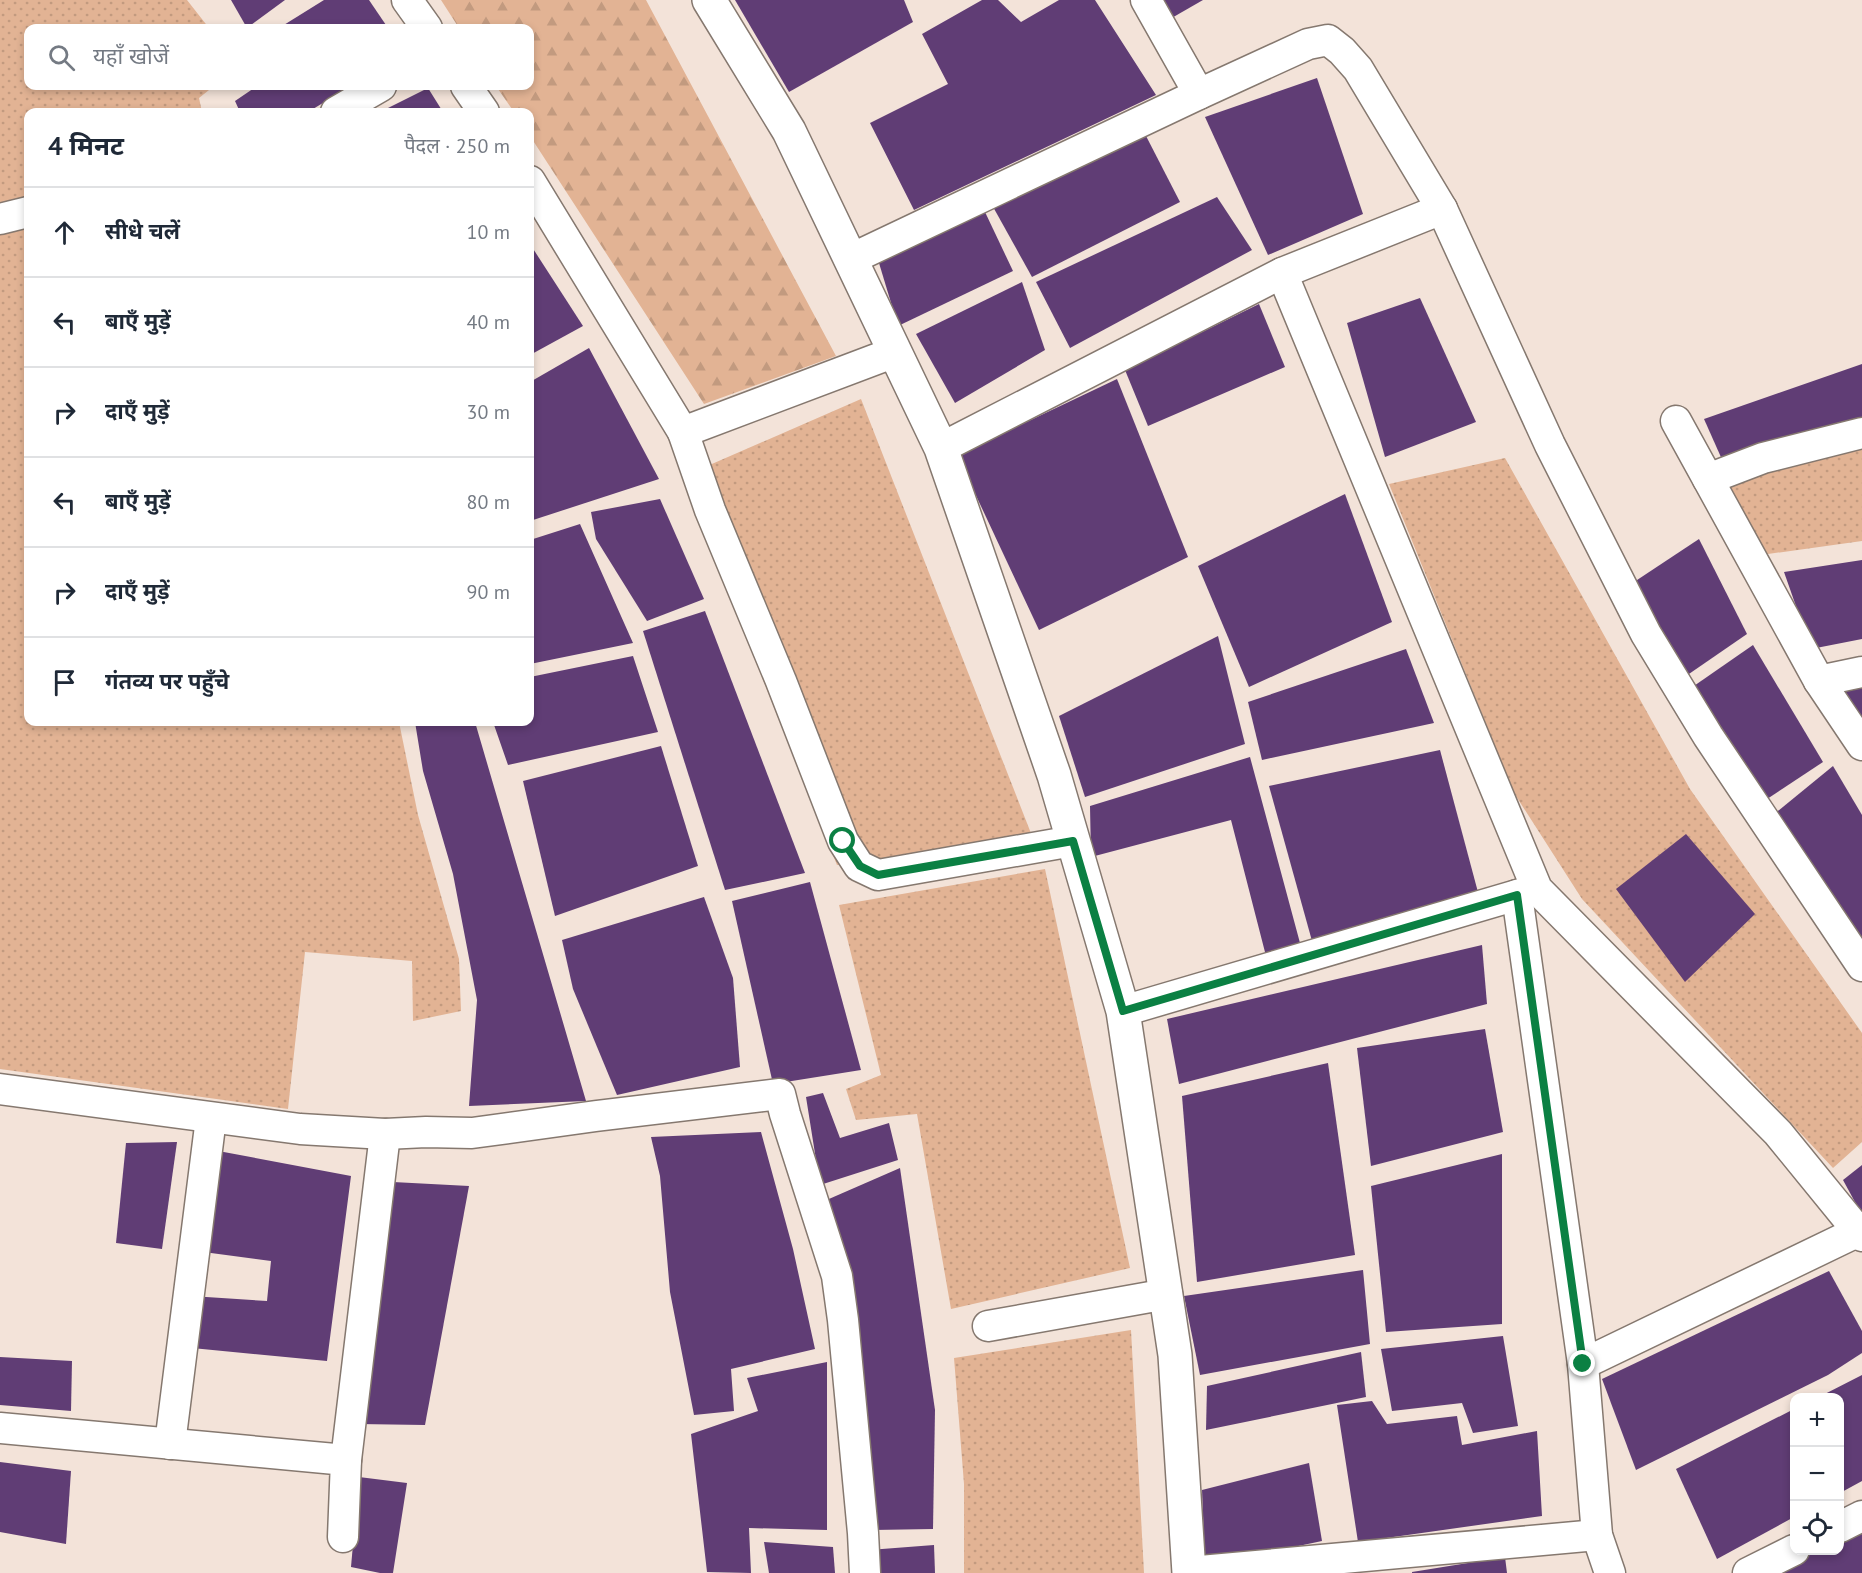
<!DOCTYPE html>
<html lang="hi">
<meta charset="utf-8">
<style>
body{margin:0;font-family:"PT Sans","Noto Sans Devanagari",sans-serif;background:#f6f6f7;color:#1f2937}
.controls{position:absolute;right:18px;bottom:18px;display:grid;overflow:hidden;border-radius:12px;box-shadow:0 3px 9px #0003}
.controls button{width:54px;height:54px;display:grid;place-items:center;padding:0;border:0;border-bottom:2px solid #e0e1e3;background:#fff;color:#1f2937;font:30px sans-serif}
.stop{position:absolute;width:18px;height:18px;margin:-14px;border:4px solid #0b8043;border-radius:50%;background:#fff}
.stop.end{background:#0b8043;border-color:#fff;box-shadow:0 2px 6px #0008}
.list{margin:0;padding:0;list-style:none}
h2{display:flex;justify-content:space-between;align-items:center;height:78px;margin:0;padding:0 24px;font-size:26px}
h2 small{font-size:20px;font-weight:400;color:#747a83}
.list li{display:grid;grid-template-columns:39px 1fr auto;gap:18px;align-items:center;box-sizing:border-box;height:90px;padding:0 24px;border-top:2px solid #e0e1e3}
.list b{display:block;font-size:22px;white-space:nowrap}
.list em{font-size:20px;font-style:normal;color:#747a83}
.icon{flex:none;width:33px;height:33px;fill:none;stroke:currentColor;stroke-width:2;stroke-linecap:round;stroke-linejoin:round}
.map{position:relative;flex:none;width:1862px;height:1573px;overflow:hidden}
.search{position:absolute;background:#fff;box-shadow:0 3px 9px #0003;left:24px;top:24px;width:510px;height:66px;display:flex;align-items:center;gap:15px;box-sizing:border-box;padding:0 21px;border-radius:12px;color:#747a83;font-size:22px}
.panel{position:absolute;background:#fff;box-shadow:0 3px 9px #0003;left:24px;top:108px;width:510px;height:618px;border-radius:12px}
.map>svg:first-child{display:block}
.grass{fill:url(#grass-dots)}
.forest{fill:url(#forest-firs)}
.building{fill:#603d75}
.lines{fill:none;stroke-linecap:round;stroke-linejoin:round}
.street-casing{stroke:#85786f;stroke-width:33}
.secondary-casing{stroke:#85786f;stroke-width:36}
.street{stroke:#fff;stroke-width:30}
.secondary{stroke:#fff;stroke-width:33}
.route{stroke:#0b8043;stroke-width:8}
</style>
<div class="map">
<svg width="1862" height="1573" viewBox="0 0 1862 1573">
<defs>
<pattern id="grass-dots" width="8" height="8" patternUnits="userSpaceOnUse" patternTransform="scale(1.5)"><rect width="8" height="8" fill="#e2b394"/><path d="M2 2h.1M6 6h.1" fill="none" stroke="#c29a7f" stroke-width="1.8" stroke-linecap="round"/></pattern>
<pattern id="forest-firs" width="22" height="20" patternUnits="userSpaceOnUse" patternTransform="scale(1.5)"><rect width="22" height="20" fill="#e2b394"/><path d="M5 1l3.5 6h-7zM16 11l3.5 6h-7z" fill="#c29a7f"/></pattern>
</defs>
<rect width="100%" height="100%" fill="#f3e3d9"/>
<!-- grass -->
<g class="grass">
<path d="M0,0H187L209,28H28V86H214L199,98L202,112H28V722H399L418,815L459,959L461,1011L413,1021L412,961L305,952L288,1109L0,1069Z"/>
<path d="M861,399L1034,841L837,865L682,477Z"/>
<path d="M1862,442V541L1761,555L1721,482Z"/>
<path d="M1505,458L1690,789L1862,1033V1142L1833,1168L1582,899L1514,793L1389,484Z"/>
<path d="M1045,869L1130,1268L951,1309L917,1114L856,1120L846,1089L881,1075L839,905Z"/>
<path d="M1131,1330L1144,1573H964V1484L954,1358Z"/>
</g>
<!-- forest -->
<path class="forest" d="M441,0H646L836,356L704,404L530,136V112H514L496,86H530V28H459Z"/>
<!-- building -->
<g class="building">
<path d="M231,0H285L247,28Z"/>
<path d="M324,0H369L388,28H279Z"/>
<path d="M735,0H904L913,22L789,92Z"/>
<path d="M982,0H998L1021,22L1059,0H1095L1156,95L914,210L870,123L948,84L922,34Z"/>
<path d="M1150,0H1203L1163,23Z"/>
<path d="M1317,78L1363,214L1268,255L1205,117Z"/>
<path d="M257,86H351L308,112H240L235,101Z"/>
<path d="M428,88L443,112H380Z"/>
<path d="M1145,134L1180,202L1032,277L992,205Z"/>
<path d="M1217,197L1252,250L1070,348L1036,282Z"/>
<path d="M985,212L1013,271L898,326L879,263Z"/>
<path d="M530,244L583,326L530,355Z"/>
<path d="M1022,282L1045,350L955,403L916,334Z"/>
<path d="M1420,298L1476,422L1385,457L1347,323Z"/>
<path d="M1259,304L1285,367L1148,426L1125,370Z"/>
<path d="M589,348L659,479L530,521V382Z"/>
<path d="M1862,364V431L1724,464L1704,419Z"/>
<path d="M1117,379L1188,557L1039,630L957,455Z"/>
<path d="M1345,494L1392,622L1249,687L1198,566Z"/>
<path d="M660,499L704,599L647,621L596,539L591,512Z"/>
<path d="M580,524L633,643L530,664V594H531L530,589V540Z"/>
<path d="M1699,539L1747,634L1686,676L1628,586Z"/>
<path d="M1862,560V639L1811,649L1784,572Z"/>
<path d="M705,611L805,873L725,890L643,631Z"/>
<path d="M1218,636L1245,744L1085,797L1059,716Z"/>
<path d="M1753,645L1823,762L1764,801L1691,688Z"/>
<path d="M1406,649L1434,723L1262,760L1248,702Z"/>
<path d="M633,656L658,732L508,765L493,722H530V677Z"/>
<path d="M1862,686V728L1834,688Z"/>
<path d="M415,722H475L586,1101L469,1106L477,1000L453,874L423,771Z"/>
<path d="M661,746L698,866L555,916L523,781Z"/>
<path d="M1440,750L1479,896L1312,941L1269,786Z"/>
<path d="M1250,757L1300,943L1266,956L1231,820L1091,857L1090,806Z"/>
<path d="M1833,766L1862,815V947L1773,815Z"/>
<path d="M1686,834L1755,914L1685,982L1616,889Z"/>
<path d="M810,882L861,1070L773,1084L732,901Z"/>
<path d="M704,897L733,978L740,1067L617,1095L573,989L562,940Z"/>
<path d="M1482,945L1487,1004L1179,1084L1167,1019Z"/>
<path d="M1485,1029L1503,1132L1371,1166L1357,1048Z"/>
<path d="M1328,1063L1355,1255L1197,1282L1182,1096Z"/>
<path d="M823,1093L840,1138L889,1123L898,1160L820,1185L806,1097Z"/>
<path d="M761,1132L793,1249L815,1349L731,1369L734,1411L694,1415L670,1292L660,1176L651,1137Z"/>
<path d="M177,1142L162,1249L116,1243L126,1143Z"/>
<path d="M213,1150L351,1176L327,1361L192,1348L191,1296L267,1301L271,1261L196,1251Z"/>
<path d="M1502,1154V1324L1386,1332L1371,1186Z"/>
<path d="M1862,1165V1215L1843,1180Z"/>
<path d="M900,1168L935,1410L933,1529L873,1530L822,1202Z"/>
<path d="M393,1182L469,1186L425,1425L358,1424Z"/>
<path d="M1363,1270L1370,1344L1200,1375L1184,1296Z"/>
<path d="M1829,1271L1862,1331V1353L1828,1375L1636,1470L1602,1379Z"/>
<path d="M1503,1336L1518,1426L1473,1433L1462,1403L1392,1411L1381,1349Z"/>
<path d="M1361,1352L1366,1397L1206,1430L1207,1386Z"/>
<path d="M0,1357L72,1361L71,1411L0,1405Z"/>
<path d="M827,1362V1530L749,1528L751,1573L707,1572L691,1434L758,1411L747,1378Z"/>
<path d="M1862,1375V1481L1840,1493V1398H1817Z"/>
<path d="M1372,1401L1387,1424L1457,1416L1462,1445L1537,1431L1542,1516L1358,1542L1337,1405Z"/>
<path d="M1794,1409V1517L1717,1559L1676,1469Z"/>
<path d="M0,1462L71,1471L66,1544L0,1532Z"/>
<path d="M1309,1463L1322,1541L1205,1566L1202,1490Z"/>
<path d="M359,1477L407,1483L393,1573H380L351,1567Z"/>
<path d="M1862,1531V1573H1765L1817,1550H1840V1541Z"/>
<path d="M764,1542L833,1547L835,1573H769Z"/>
<path d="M934,1545L935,1573H870L869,1550Z"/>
<path d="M1505,1557L1507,1573H1412V1572Z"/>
</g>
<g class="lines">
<!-- street casing -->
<g class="street-casing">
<g id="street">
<path d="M407,0L427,28"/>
<path d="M1146,0L1199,94"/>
<path d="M466,86L484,112"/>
<path d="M336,112L381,86"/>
<path d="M530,181L683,432L895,352"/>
<path d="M0,219L28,212"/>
<path d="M851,259L1199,94L1308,44L1328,40L1342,51L1358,69L1442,209L1550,445L1646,634L1708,736L1862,966"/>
<path d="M1282,273L1537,889L1778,1133L1862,1236"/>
<path d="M1676,421L1819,681L1862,745"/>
<path d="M683,432L710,510L781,681L843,841L859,866L878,875L1073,841"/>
<path d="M941,448L1282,273L1442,209"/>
<path d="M1708,479L1763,458L1862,433"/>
<path d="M1819,681L1862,672"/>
<path d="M1517,895L1583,1364L1597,1535L1610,1573"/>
<path d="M1123,1011L1534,890"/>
<path d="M0,1089L300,1129L385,1134L426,1132L472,1133L596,1116L780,1094L785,1114L837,1276L843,1320L863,1533L865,1573"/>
<path d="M988,1326L1167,1294"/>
<path d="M1583,1364L1859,1231"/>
<path d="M0,1428L346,1460L343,1537"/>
<path d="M170,1444L211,1118"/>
<path d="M346,1460L385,1134"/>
<path d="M1840,1527L1862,1516"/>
<path d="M1189,1572L1597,1535"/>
<path d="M1748,1573L1794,1550"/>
</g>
</g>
<!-- secondary casing -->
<g class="secondary-casing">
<path id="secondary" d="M709,0L789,131L941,448L1054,775L1123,1011L1175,1355L1189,1573"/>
</g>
<!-- street -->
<use href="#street" class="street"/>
<!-- secondary -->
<use href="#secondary" class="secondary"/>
</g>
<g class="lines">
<!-- route -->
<path class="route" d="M843,841L860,866L878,875L1073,841L1123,1011L1517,895L1583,1364"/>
</g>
</svg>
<div class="controls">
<button>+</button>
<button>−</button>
<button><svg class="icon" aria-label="locate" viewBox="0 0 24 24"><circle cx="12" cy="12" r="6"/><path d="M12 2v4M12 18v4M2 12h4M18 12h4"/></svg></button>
</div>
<div class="stop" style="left:843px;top:841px"></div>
<div class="stop end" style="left:1583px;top:1364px"></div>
<div class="search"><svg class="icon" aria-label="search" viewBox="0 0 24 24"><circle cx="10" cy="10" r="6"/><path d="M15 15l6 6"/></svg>यहाँ खोजें</div>
<section class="panel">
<h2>4 मिनट<small>पैदल · 250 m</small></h2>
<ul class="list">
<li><svg class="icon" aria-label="ahead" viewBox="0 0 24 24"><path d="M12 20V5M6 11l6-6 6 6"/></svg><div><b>सीधे चलें</b></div><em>10 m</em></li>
<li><svg class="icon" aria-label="left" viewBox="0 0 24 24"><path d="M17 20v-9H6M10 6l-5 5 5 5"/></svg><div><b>बाएँ मुड़ें</b></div><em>40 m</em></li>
<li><svg class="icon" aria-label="right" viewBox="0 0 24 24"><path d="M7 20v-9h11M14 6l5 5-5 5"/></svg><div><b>दाएँ मुड़ें</b></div><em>30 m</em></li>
<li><svg class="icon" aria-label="left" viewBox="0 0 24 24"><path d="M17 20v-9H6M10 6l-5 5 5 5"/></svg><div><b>बाएँ मुड़ें</b></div><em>80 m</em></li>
<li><svg class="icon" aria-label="right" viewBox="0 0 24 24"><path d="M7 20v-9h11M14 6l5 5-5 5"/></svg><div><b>दाएँ मुड़ें</b></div><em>90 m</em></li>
<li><svg class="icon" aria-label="arrive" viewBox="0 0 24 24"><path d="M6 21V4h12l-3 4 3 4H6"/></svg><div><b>गंतव्य पर पहुँचे</b></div></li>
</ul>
</section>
</div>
